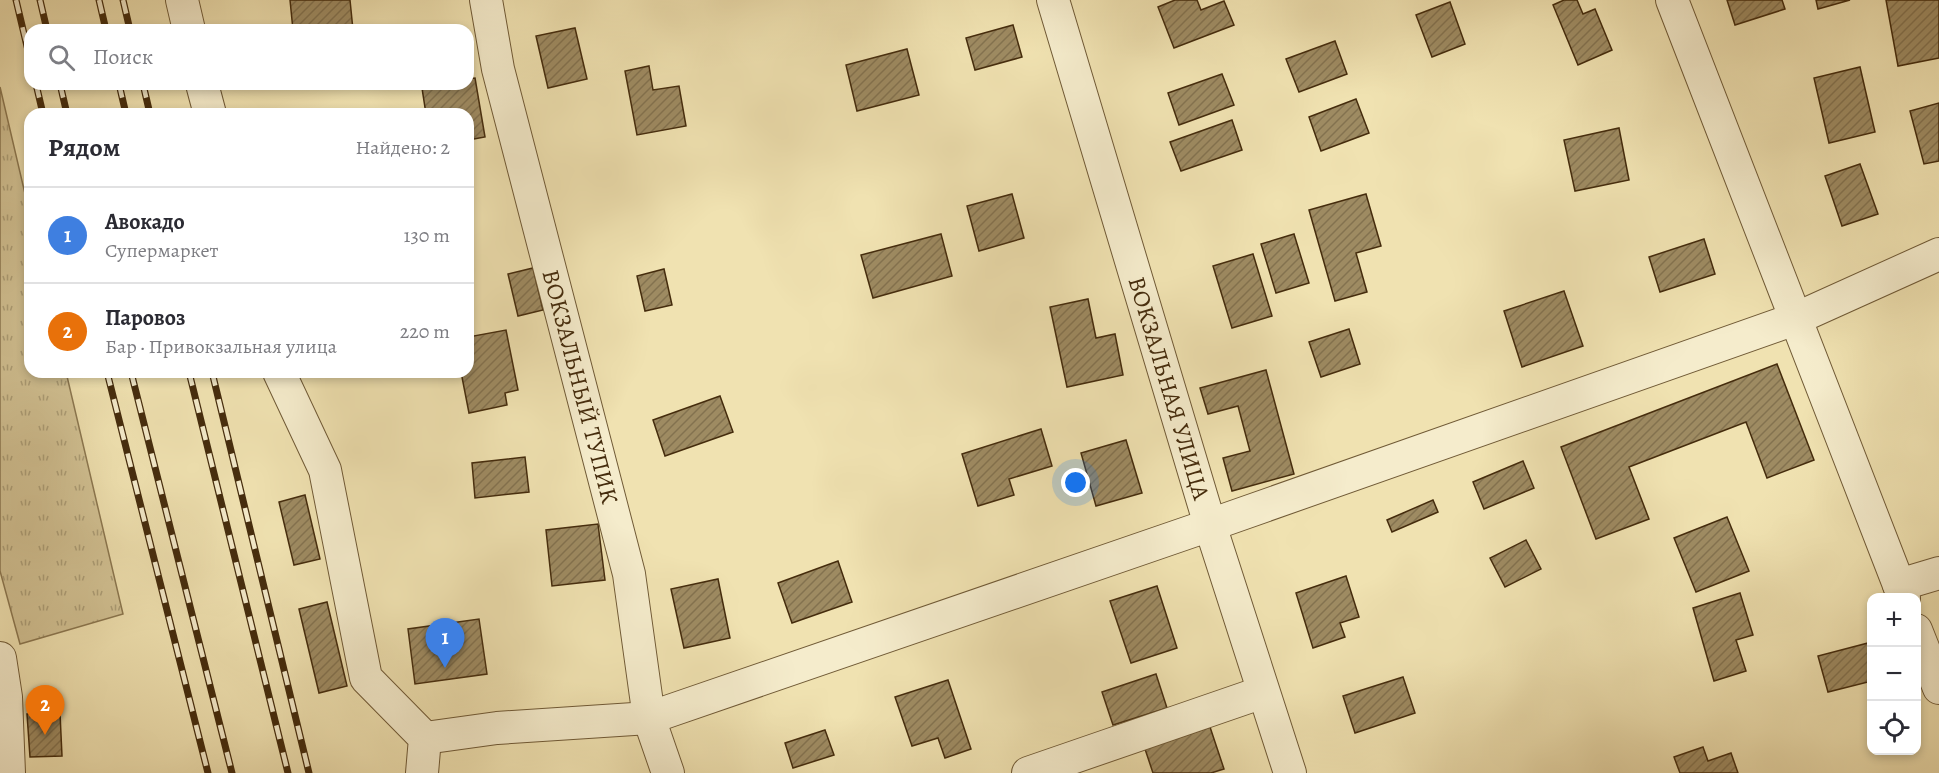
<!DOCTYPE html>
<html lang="ru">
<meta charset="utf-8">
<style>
body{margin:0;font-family:Alegreya,serif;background:#f2f2f3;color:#2b2b33}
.controls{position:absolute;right:18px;bottom:18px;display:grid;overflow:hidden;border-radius:12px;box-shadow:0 3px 9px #0003}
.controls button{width:54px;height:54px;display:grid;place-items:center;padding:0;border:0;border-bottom:2px solid #e1e1e2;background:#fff;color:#2b2b33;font:30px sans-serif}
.you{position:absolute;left:1076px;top:483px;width:21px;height:21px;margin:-15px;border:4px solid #fff;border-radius:50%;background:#1a73e8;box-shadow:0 0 0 9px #1a73e833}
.badge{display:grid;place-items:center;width:39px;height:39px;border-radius:50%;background:#db2777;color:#fff;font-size:20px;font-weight:700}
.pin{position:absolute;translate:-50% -50px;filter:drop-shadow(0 2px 3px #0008)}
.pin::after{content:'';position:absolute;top:32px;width:21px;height:18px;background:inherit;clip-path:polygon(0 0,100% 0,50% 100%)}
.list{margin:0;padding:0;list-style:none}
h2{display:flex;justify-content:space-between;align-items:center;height:78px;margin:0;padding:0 24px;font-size:26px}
h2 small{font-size:20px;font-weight:400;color:#7c7c81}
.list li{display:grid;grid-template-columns:39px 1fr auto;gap:18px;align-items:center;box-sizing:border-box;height:96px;padding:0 24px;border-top:2px solid #e1e1e2}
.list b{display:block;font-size:22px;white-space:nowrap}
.list p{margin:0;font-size:20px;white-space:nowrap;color:#7c7c81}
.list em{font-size:20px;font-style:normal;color:#7c7c81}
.icon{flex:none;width:33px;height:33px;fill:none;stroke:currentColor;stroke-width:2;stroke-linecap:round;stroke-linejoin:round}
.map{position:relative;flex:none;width:1939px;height:773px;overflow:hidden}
.search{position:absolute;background:#fff;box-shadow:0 3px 9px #0003;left:24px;top:24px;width:450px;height:66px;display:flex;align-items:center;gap:15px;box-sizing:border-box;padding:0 21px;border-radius:18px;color:#7c7c81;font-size:22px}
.panel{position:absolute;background:#fff;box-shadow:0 3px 9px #0003;left:24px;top:108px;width:450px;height:270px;border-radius:18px}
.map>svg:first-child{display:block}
.grass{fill:url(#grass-tufts);stroke:#8c7851;stroke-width:1.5}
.building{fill:url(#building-hatch);stroke:#452c0d;stroke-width:1.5}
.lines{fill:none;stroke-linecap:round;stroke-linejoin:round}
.minor-casing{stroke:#705a36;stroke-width:34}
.minor{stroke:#f5eccc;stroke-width:32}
.rail-casing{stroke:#452c0d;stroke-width:7}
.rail{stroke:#f5eccc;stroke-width:4.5;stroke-dasharray:14;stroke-linecap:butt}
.labels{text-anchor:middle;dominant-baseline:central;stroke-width:4.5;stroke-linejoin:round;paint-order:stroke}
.street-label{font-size:24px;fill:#452c0d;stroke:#f5eccc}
</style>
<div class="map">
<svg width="1939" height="773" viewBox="0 0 1939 773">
<defs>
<pattern id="grass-tufts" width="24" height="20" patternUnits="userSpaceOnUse" patternTransform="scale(1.5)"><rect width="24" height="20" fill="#d3c395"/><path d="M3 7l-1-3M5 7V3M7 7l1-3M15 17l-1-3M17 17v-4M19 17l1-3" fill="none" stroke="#ad9f78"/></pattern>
<pattern id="building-hatch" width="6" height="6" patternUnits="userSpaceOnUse" patternTransform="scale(1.5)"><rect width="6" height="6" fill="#9e8b62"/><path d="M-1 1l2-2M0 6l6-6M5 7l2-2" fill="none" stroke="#83724f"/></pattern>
</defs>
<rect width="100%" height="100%" fill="#f0e2b1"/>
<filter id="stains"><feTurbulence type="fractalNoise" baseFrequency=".00333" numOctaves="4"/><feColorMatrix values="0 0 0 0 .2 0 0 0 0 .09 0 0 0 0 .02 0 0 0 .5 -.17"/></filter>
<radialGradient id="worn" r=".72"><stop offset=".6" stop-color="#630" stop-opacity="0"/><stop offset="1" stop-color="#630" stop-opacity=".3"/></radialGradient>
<!-- grass -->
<path class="grass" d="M0,87L30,215V372H66L123,614L20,644L0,571Z"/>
<!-- building -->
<g class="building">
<path d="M290,0H350L353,30H293Z"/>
<path d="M1175,0H1197L1201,10L1224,1L1234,25L1174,48L1158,7Z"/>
<path d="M1564,0H1577L1583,14L1595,9L1612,50L1578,65L1553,5Z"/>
<path d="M1727,0H1782L1785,9L1735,25Z"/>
<path d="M1816,0H1850L1818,9Z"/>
<path d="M1886,0H1939V58L1898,66Z"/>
<path d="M1450,2L1465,44L1432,57L1416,15Z"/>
<path d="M1013,25L1022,57L975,70L966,38Z"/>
<path d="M575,28L587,79L548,88L536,36Z"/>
<path d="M1335,41L1347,74L1299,92L1286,59Z"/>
<path d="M907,49L919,95L857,111L846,65Z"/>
<path d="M649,66L653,90L679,86L686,126L637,135L625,71Z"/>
<path d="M1860,67L1875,132L1829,143L1814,78Z"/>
<path d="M1222,74L1234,105L1179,125L1168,93Z"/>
<path d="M475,78L485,137L468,140V114H426L422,88L444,84H468V79Z"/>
<path d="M1356,99L1369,133L1321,151L1309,117Z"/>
<path d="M1939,103V161L1924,164L1910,111Z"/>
<path d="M1232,120L1242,150L1181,171L1170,142Z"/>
<path d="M1619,128L1629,180L1575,191L1564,140Z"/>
<path d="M1860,164L1878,214L1842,226L1825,176Z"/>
<path d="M1012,194L1024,238L979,251L967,206Z"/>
<path d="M1366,194L1381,246L1356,253L1367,292L1335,301L1309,210Z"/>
<path d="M941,234L952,276L873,298L861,255Z"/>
<path d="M1294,234L1309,283L1276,293L1261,244Z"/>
<path d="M1704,239L1715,274L1660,292L1649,257Z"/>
<path d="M1253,254L1272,316L1232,328L1213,266Z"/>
<path d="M533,268L543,310L518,316L508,274Z"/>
<path d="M664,269L672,305L645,311L637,276Z"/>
<path d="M1564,291L1583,346L1522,367L1504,311Z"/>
<path d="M1088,299L1096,338L1115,334L1123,375L1067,387L1050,307Z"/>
<path d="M1349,329L1360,364L1321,377L1309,342Z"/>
<path d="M506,330L518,390L505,393L507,405L469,413L461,372H468V337Z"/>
<path d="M1777,364L1814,460L1767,478L1746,422L1629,467L1649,519L1596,539L1561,447Z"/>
<path d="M1266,370L1294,474L1232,491L1223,458L1250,451L1238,406L1208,414L1200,388Z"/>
<path d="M720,396L733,432L665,456L653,420Z"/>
<path d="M1041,429L1052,466L1009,479L1014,495L978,506L962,454Z"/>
<path d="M1126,440L1142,493L1096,506L1081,453Z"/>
<path d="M525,457L529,492L475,498L472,463Z"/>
<path d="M1523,461L1534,488L1484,509L1473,482Z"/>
<path d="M305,495L320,559L294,565L279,502Z"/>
<path d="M1433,500L1438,512L1392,532L1387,520Z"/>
<path d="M1727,517L1749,571L1696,592L1674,538Z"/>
<path d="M598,524L605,580L552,586L546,530Z"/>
<path d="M1526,540L1541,569L1505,587L1490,558Z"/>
<path d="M838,561L852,602L792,623L778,583Z"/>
<path d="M1346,576L1359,617L1340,623L1345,637L1313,648L1296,593Z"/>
<path d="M718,579L730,638L684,648L671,589Z"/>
<path d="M1157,586L1177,648L1131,663L1110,601Z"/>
<path d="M1740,593L1753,635L1736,640L1746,671L1714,681L1693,608Z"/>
<path d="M327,602L347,686L319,693L299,609Z"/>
<path d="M479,619L487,674L415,684L408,629Z"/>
<path d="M1868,643L1872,659V681L1828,692L1818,656Z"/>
<path d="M1156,674L1167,708L1113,725L1102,692Z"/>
<path d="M1403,677L1415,713L1355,733L1343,696Z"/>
<path d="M948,680L971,749L945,758L938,738L912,746L895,697Z"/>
<path d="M60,713L62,756L30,757L27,714Z"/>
<path d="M1210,727L1224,769L1211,773H1153L1145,749Z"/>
<path d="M825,730L834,755L793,768L785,743Z"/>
<path d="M1703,747L1708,761L1731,753L1738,773H1680L1674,757Z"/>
</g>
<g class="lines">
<!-- minor casing -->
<g class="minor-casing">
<g id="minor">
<path d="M182,0L189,30"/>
<path id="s1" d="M486,0L498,69L629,574L649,718L668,773"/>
<path id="s2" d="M1053,0L1210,525L1290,773"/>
<path d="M1672,0L1904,598"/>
<path d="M202,84L210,114"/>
<path d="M279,372L325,470L366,678L425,738L422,773"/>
<path d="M1899,585L1939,573"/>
<path d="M1916,630L1939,688"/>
<path d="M0,658L6,697L9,773"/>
<path d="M425,738L497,728L649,718L1210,525L1795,319L1939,254"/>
<path d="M1028,773L1263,692"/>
</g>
</g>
<!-- minor -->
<use href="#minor" class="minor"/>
<!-- rail casing -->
<g class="rail-casing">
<g id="rail">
<path d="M16,0L30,59"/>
<path d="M40,0L47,30"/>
<path d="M99,0L106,30"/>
<path d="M123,0L130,30"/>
<path d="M36,84L43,114"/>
<path d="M60,84L67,114"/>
<path d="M119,84L126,114"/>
<path d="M143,84L150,114"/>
<path d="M107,372L208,773"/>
<path d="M131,372L232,773"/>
<path d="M189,372L288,773"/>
<path d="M212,372L309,773"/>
</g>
</g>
<!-- rail -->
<use href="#rail" class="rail"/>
</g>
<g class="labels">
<!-- street labels -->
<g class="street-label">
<text stroke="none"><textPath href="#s1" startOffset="398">ВОКЗАЛЬНЫЙ ТУПИК</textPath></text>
<text stroke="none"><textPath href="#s2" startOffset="405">ВОКЗАЛЬНАЯ УЛИЦА</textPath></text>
</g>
</g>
<rect width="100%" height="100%" filter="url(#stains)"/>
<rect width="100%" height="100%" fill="url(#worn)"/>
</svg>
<div class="controls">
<button>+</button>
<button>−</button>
<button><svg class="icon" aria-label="locate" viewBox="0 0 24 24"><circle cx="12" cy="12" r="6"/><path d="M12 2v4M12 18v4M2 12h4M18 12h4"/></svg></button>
</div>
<div class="you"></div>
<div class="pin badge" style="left:445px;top:668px;background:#3f7fe0">1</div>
<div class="pin badge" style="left:45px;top:735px;background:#e8710a">2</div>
<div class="search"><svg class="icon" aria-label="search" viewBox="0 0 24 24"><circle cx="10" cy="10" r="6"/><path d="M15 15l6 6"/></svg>Поиск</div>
<section class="panel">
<h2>Рядом<small>Найдено: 2</small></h2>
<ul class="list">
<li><span class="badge" style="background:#3f7fe0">1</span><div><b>Авокадо</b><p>Супермаркет</p></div><em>130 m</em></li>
<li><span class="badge" style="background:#e8710a">2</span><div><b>Паровоз</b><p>Бар · Привокзальная улица</p></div><em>220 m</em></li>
</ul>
</section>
</div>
